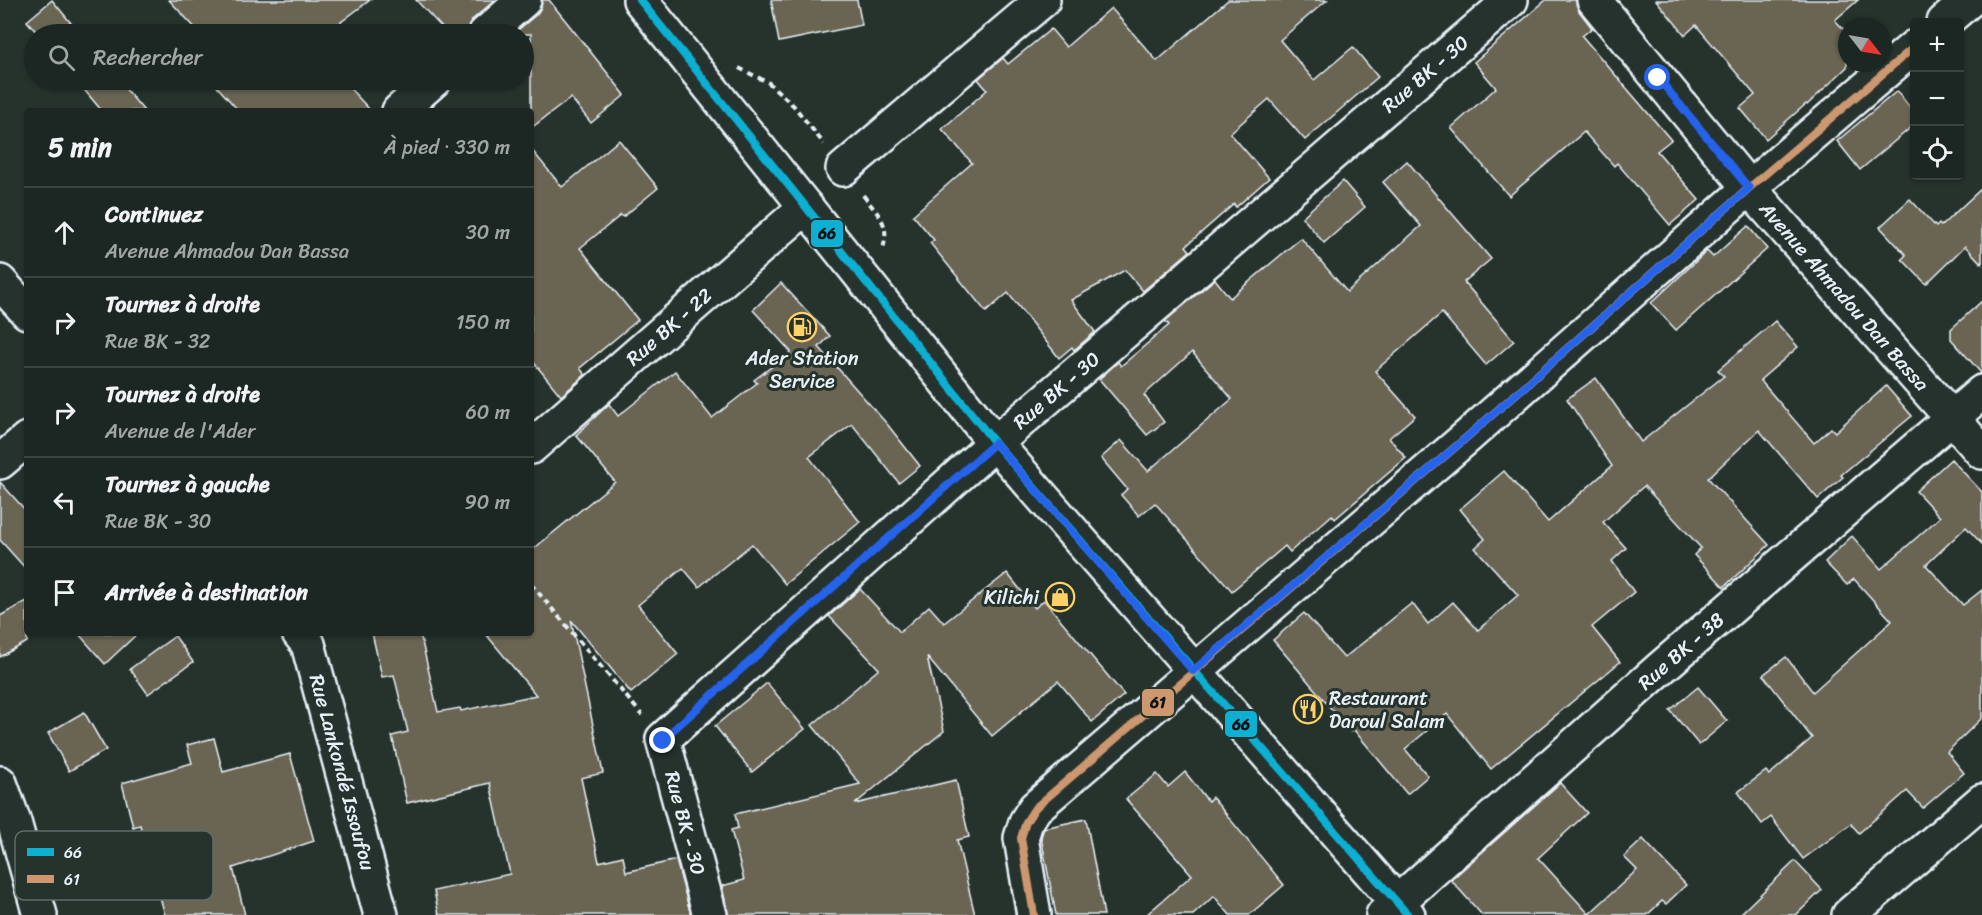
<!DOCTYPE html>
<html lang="fr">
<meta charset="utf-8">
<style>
body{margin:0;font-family:Sriracha,sans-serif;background:#252e2a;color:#f1f3f6}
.controls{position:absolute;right:18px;top:18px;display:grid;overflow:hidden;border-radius:6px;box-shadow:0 2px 4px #0004}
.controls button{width:54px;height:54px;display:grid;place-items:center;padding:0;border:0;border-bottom:2px solid #3a4340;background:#1c2622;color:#f1f3f6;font:30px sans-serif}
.compass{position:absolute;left:1838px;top:18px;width:54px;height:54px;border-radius:50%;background:#1c2622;box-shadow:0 2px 4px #0004;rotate:121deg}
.stop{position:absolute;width:18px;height:18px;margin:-14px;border:4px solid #2563eb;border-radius:50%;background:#fff}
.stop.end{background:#2563eb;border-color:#fff;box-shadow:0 2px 6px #0008}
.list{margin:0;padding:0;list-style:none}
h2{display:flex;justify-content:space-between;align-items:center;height:78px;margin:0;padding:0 24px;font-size:26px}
h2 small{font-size:20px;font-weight:400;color:#a0a5a5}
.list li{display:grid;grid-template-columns:39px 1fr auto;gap:18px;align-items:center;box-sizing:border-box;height:90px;padding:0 24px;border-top:2px solid #3a4340}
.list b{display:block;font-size:22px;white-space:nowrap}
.list p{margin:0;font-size:20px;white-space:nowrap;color:#a0a5a5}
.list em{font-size:20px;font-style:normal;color:#a0a5a5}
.icon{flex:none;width:33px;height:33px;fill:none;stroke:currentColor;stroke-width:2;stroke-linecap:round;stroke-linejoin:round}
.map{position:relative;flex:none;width:1982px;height:915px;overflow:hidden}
.search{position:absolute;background:#1c2622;box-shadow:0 2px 4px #0004;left:24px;top:24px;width:510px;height:66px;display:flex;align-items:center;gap:15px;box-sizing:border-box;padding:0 21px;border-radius:33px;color:#a0a5a5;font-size:22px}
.panel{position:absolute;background:#1c2622;box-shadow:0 2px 4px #0004;left:24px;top:108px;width:510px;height:528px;border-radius:6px}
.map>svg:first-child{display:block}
.building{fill:#6a6553;stroke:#e8f1f8;stroke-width:1.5}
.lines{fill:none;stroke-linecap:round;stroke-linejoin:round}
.street-casing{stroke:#e8f1f8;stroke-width:38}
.secondary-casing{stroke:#e8f1f8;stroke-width:38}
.path{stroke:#e8f1f8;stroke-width:4;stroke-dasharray:6 4.5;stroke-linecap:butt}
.street{stroke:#26332d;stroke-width:33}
.secondary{stroke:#26332d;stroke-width:33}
.bus-1-casing{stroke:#26332d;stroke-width:12}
.bus-2-casing{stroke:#26332d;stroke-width:12}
.bus-1{stroke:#0dafd3;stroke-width:8}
.bus-2{stroke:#cd976f;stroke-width:8}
.route{stroke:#2563eb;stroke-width:8}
.labels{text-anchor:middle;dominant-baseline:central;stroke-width:6;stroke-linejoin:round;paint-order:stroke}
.street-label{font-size:20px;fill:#e8f1f8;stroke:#26332d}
.poi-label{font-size:20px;fill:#e8f1f8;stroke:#26332d}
.key{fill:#26332d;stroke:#606c6a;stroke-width:1.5}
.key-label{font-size:16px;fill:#e8f1f8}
.line-badge{stroke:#26332d;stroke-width:2}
.pale-badge-label{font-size:16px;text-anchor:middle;font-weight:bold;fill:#111}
</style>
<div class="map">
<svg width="1982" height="915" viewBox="0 0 1982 915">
<rect width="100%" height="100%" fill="#26332d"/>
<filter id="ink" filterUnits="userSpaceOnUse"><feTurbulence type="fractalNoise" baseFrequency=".0167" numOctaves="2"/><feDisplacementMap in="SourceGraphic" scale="12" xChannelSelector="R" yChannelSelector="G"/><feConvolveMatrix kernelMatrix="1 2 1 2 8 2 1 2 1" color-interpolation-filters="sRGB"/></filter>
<g filter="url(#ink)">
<!-- building -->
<g class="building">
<path d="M52,0L80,34H38L27,21Z"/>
<path d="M169,0H370L325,34H201Z"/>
<path d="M416,0H495L472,20L468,27L467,34H448Z"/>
<path d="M542,0H549L625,95L591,123L571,98L531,128V34H513L537,14L541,7Z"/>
<path d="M771,0H857L862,25L779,42Z"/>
<path d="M1228,0H1327L1280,40L1314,80L1353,47L1378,77L1305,140L1269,99L1230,133L1269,178L1236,207L1234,204L1186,246L1190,251L1143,291L1125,270L1071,300L1095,332L1074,350L1072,347L1059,358L1008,293L986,312L930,243L934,240L913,215L972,163L942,129L987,90L978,79L1003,58L1008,64L1051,29L1066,47L1111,8L1157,61Z"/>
<path d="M1546,0H1576L1579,11L1592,28L1582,36L1671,140L1657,151L1699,200L1670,225L1617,163L1614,166L1584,132L1509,196L1451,128L1496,88L1474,62Z"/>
<path d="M1656,0H1858L1835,20L1847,33V67L1807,105L1806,104L1766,139L1740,108L1755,95L1696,25L1685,35Z"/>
<path d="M76,80H118L144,111H102Z"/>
<path d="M211,80H342L371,111H239Z"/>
<path d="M1897,91L1914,113V125L1860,170L1837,141Z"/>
<path d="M619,140L658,188L623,217L621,215L580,248L638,320L580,368L585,375L561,396L531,359V149L562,187Z"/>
<path d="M1407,161L1491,259L1464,282L1514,341L1486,365L1442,313L1375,371L1415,416L1389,438L1406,458L1335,519L1332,515L1290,552L1285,546L1232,591L1155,503L1139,516L1121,495L1127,489L1101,458L1121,440L1148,471L1232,399L1192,352L1144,395L1164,422L1147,435L1099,379L1118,362L1121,366L1169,325L1165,321L1215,279L1230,298L1301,238L1347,292L1421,226L1383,182Z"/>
<path d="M1343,181L1365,207L1324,243L1302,217Z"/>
<path d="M1982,188V264L1965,246L1926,284L1902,259L1906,255L1880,227L1910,199L1936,227L1939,224L1941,226Z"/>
<path d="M1748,226L1767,249L1676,330L1651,303L1707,251L1713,257Z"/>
<path d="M781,283L830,336L819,347L887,424L920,466L899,483L852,424L809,457L860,522L785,584L752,544L699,587L683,568L638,605L678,654L631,693L571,620L603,773L581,778L599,862L623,856L626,872L676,860L691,915H439L434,891L510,874L490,783L407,803L392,736L408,732L394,675L382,677L372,633H420L438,712L460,708L461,711L536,695L485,633H531V551L615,482L576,435L609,404L618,416L675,371L712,418L757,383L754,380L791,352L753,310Z"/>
<path d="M1982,301V374L1951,339V329Z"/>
<path d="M1775,321L1798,347L1760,380L1814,443L1831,428L1835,432L1886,386L1912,416L1841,475L1843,477L1818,499L1759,430L1708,478L1769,545L1724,587L1694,555L1701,548L1644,486L1603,522L1626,548L1612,561L1634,592L1592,627L1620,662L1491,769L1447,714L1405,749L1428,776L1407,794L1354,730L1351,732L1273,640L1304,613L1344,658L1412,603L1428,624L1453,602L1478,630L1518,595L1475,548L1485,539L1460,509L1504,471L1548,522L1612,466L1567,399L1596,378L1641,442L1724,376L1718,370Z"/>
<path d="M1951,459L1982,492V544L1966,527L1926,565L1963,605L1982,590V718L1947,752L1964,773L1923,808L1907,791L1859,833L1851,824L1803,859L1771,817L1762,824L1738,792L1766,771L1769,775L1812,738L1763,675L1786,657L1813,692L1892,621L1854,579L1847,585L1825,562L1852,536L1881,569L1940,517L1916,491Z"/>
<path d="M0,482L27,512V570L0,540Z"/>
<path d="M1007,573L1035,608L1044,600L1124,695L1092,722L1058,681L992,736L927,657L944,731L855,804L956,780L969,837L957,840L975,915H728L722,886L744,880L731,830L738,828L735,814L860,784L812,725L879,669L829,616L860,589L900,632L929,606L944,623Z"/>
<path d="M27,601V642L0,657V616Z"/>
<path d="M78,633H138L105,664Z"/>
<path d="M175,636L193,662L148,694L130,669Z"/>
<path d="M767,683L805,729L752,772L715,726Z"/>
<path d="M1698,687L1727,721L1699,745L1670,710Z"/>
<path d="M84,712L106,750L69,771L48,733Z"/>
<path d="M214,738L223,772L290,754L314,841L233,868L245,915H165L140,825L133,827L122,783L192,763L187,745Z"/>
<path d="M1185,772L1208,801L1212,797L1284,885L1249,915H1230L1214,896L1193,915H1146L1192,875L1126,799L1157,774L1168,787Z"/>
<path d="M1560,783L1587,813L1538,858L1589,914L1637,870L1624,857L1643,839L1686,885L1666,904L1662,901L1647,915H1482L1451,880Z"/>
<path d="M1086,819L1104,915H1056L1041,837L1044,828Z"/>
<path d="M1795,861L1822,890L1796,915H1739Z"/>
</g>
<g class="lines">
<!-- street casing -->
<g class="street-casing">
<g id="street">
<path id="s1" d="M1594,0L1749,188L1982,452"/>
<path d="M1944,22L1970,0"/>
<path d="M485,34L524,0"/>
<path d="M399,111L434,80"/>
<path d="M843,169L1043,0"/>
<path id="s2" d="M531,447L806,207"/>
<path d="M0,462L27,439"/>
<path d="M0,783L14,822L40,915"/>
<path id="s3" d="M710,915L663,739L995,443L1511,0"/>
<path d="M1034,915L1021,838L1026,822L1035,808L1467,437L1749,188L1914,47"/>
<path id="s4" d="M1383,915L1662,667L1982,392"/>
<path d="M1849,915L1982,801"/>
</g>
</g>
<!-- secondary casing -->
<g class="secondary-casing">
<g id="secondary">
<path d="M640,0L995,443L1408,915"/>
<path d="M0,282L27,312"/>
<path id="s5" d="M299,633L308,644L381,915"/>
</g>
</g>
<!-- path -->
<g class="path">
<path d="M739,68L769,83L794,106L824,144"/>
<path d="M863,195C877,214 891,223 883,248"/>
<path d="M531,584L642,715"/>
</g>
<!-- street -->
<use href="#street" class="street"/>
<!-- secondary -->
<use href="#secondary" class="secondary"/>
<!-- bus-1 casing -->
<g class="bus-1-casing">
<path id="bus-1" d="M640,0L995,443L1408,915"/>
</g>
<!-- bus-2 casing -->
<g class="bus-2-casing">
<path id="bus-2" d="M1034,915L1021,838L1026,822L1035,808L1467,437L1749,188L1914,47"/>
</g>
<!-- bus-1 -->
<use href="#bus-1" class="bus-1"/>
<!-- bus-2 -->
<use href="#bus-2" class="bus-2"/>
</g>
</g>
<g class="lines" filter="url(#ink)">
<!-- route -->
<path class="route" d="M663,741V739L995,443L1193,671L1467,437L1749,188L1658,78"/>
</g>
<!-- icons -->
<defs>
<g id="fuel-ring" transform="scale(1.5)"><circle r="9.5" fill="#26332d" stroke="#ffd166" stroke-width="1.5"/><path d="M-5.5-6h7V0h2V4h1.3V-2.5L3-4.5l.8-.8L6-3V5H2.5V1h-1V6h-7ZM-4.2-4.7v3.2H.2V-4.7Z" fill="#ffd166"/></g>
<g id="shop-ring" transform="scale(1.5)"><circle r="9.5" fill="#26332d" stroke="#ffd166" stroke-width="1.5"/><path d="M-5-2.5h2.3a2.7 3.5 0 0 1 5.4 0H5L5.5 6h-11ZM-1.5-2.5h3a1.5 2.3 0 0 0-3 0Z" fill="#ffd166"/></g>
<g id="restaurant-ring" transform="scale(1.5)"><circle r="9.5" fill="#26332d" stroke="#ffd166" stroke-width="1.5"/><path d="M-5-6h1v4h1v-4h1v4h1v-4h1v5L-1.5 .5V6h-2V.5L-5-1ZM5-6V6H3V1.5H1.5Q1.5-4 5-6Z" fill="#ffd166"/></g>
</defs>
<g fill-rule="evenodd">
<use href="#fuel-ring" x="802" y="327"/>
<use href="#shop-ring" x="1060" y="597"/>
<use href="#restaurant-ring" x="1308" y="709"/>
</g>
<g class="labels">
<!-- street labels -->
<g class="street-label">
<text stroke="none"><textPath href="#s3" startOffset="1194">Rue BK - 30</textPath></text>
<text stroke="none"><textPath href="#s1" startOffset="388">Avenue Ahmadou Dan Bassa</textPath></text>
<text stroke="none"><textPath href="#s2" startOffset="183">Rue BK - 22</textPath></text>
<text stroke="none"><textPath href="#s3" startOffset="708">Rue BK - 30</textPath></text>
<text stroke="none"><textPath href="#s4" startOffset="398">Rue BK - 38</textPath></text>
<text stroke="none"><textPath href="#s5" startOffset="147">Rue Lankondé Issoufou</textPath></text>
<text transform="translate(685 823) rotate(75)">Rue BK - 30</text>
</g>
<!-- poi labels -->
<g class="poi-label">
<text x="802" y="358">Ader Station<tspan x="802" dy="23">Service</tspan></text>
<text x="1039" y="597" text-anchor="end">Kilichi</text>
<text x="1329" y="698" text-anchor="start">Restaurant<tspan x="1329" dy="23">Daroul Salam</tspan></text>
</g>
</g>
<!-- legend -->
<rect x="15" y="831" width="198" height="69" rx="9" class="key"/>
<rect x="27" y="848" width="27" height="8" fill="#0dafd3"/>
<rect x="27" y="875" width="27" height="8" fill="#cd976f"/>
<g class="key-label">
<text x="64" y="858">66</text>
<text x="64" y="885">61</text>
</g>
<g class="line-badge">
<rect x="810" y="219" width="34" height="29" rx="6" fill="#0dafd3"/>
<rect x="1141" y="688" width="34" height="29" rx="6" fill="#cd976f"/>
<rect x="1224" y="710" width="34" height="28" rx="6" fill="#0dafd3"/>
</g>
<g class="pale-badge-label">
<text x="827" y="239">66</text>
<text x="1158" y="708">61</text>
<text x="1241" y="730">66</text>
</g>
</svg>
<div class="controls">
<button>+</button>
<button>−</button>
<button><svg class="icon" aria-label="locate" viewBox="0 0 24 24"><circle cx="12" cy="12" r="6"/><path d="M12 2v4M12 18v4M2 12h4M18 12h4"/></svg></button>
</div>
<svg class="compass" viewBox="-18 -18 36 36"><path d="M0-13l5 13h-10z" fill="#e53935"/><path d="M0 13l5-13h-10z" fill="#a0a5a5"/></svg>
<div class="stop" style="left:1658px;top:78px"></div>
<div class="stop end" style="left:663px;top:741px"></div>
<div class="search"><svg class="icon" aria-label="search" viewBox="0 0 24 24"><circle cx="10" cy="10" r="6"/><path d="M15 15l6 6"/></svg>Rechercher</div>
<section class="panel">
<h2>5 min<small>À pied · 330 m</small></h2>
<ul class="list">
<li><svg class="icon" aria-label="ahead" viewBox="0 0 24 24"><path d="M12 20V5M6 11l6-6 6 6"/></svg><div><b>Continuez</b><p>Avenue Ahmadou Dan Bassa</p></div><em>30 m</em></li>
<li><svg class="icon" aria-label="right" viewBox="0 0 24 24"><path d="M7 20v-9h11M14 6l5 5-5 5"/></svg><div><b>Tournez à droite</b><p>Rue BK - 32</p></div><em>150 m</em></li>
<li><svg class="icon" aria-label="right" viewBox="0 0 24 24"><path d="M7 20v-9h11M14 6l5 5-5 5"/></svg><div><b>Tournez à droite</b><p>Avenue de l'Ader</p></div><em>60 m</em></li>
<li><svg class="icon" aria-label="left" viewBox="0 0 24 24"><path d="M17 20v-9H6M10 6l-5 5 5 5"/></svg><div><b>Tournez à gauche</b><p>Rue BK - 30</p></div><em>90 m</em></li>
<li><svg class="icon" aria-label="arrive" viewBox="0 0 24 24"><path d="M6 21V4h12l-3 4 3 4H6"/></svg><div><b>Arrivée à destination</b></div></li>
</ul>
</section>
</div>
